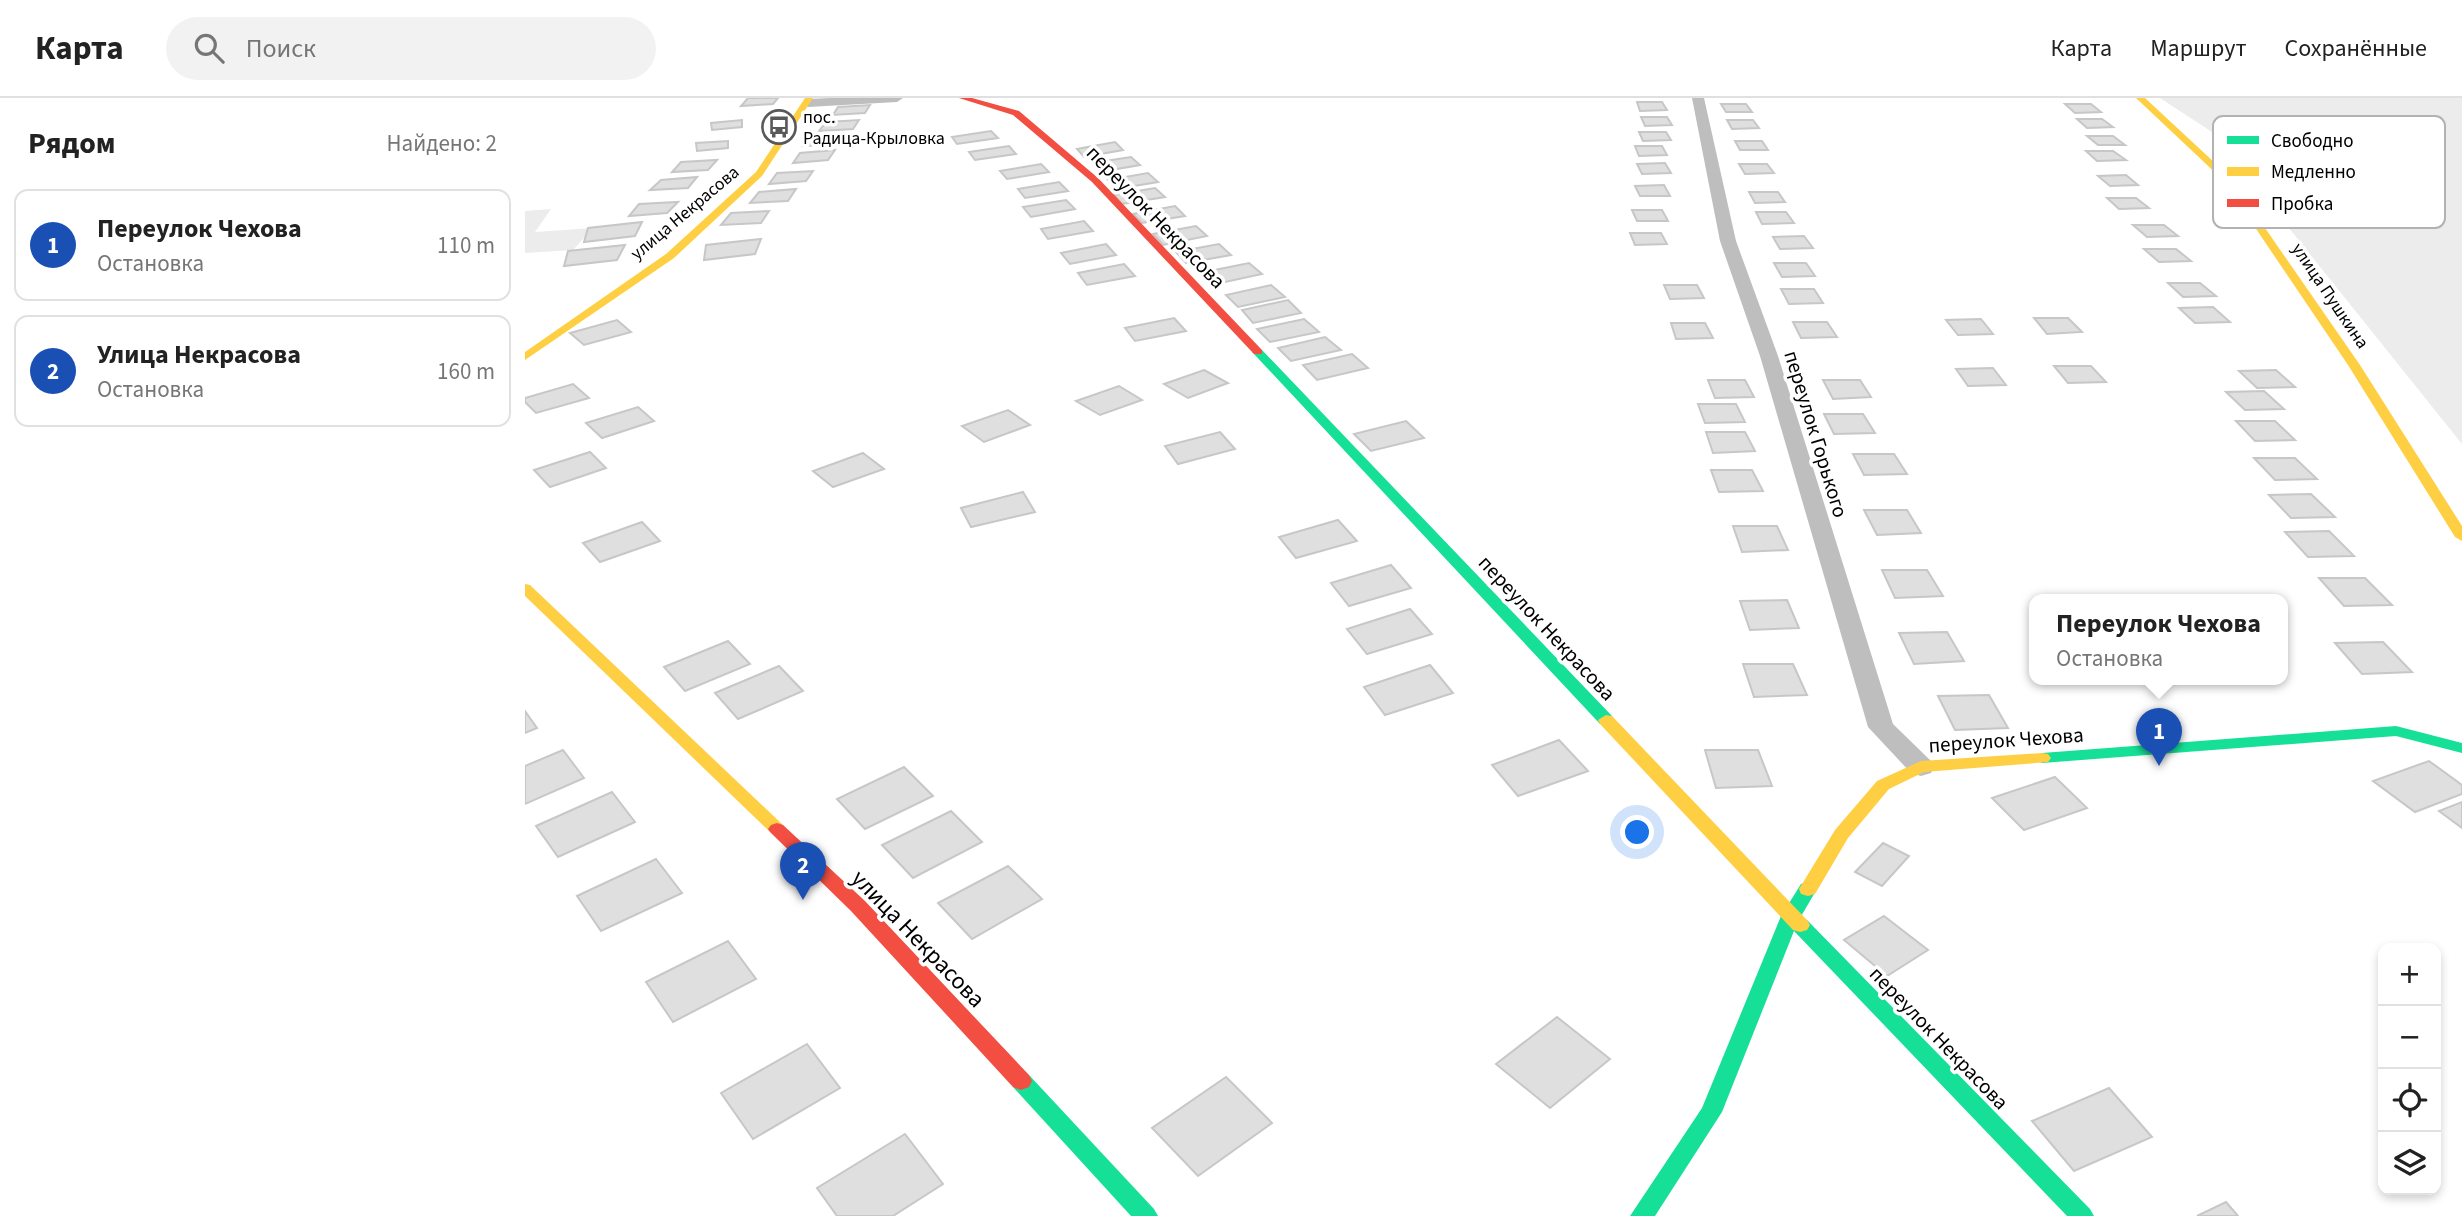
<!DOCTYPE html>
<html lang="ru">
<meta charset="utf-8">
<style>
body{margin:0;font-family:"Source Sans 3",sans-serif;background:#f2f2f2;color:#222}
.controls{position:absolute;right:21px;bottom:21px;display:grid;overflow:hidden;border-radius:14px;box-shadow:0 4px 10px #0003}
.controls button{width:63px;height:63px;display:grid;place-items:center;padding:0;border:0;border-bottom:2px solid #e0e0e0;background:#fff;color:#222;font:35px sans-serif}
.you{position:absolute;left:1113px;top:735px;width:24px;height:24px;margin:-18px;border:5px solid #fff;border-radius:50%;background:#1a73e8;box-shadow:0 0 0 10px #1a73e833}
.badge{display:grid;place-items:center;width:46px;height:46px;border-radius:50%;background:#595959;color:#fff;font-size:23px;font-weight:700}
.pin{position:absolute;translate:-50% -58px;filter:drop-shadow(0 2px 4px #0008)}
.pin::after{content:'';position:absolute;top:37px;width:24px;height:21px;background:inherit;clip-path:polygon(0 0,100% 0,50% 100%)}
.popup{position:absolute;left:1504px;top:496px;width:259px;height:91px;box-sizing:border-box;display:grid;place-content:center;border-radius:14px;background:#fff;filter:drop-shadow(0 2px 5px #0005);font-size:23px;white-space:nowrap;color:#767676}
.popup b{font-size:26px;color:#222}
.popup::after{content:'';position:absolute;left:50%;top:100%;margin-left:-14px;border:14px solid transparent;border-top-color:#fff}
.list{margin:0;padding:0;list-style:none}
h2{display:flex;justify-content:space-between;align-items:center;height:91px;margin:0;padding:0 28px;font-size:30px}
h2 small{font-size:23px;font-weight:400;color:#767676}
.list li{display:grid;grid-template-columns:46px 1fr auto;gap:21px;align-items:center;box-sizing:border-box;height:112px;margin:0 14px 14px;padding:0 14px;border:2px solid #e0e0e0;border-radius:14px}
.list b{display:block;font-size:26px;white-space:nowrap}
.list p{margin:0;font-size:23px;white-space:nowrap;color:#767676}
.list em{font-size:23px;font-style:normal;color:#767676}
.icon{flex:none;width:38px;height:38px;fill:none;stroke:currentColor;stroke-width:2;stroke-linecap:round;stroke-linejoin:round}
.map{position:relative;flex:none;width:1937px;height:1118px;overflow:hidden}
header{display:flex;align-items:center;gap:42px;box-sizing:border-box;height:98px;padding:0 35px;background:#fff;border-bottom:2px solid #e0e0e0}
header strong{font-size:33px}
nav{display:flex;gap:38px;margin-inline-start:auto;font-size:24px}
.search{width:490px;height:63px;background:#f2f2f2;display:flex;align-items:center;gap:18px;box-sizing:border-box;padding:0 24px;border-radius:38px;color:#767676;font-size:26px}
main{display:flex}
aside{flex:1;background:#fff}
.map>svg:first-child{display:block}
.green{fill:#ececec}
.building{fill:#dfdfdf;stroke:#c7c7c7;stroke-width:2}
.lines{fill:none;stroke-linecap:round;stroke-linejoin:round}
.street{fill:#bebebe;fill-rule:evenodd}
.fast{fill:#16e098;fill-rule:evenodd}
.slow{fill:#ffcf43;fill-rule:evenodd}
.jam{fill:#f24e42;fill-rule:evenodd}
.labels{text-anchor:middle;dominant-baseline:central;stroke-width:7;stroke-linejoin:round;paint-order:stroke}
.far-poi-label{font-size:18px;fill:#000;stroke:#fff;text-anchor:start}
.far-street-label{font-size:18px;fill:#000;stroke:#fff}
.street-label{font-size:21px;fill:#000;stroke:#fff}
.near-street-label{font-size:24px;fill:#000;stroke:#fff}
.key{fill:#fff;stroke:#b2b2b2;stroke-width:2}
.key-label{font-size:19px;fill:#000}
</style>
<header>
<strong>Карта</strong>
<div class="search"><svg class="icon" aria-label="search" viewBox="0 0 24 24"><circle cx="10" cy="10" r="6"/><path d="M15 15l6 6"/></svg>Поиск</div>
<nav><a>Карта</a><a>Маршрут</a><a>Сохранённые</a></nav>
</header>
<main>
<aside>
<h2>Рядом<small>Найдено: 2</small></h2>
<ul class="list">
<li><span class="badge" style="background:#1a4fb4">1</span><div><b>Переулок Чехова</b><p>Остановка</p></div><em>110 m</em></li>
<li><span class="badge" style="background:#1a4fb4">2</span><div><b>Улица Некрасова</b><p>Остановка</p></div><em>160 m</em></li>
</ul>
</aside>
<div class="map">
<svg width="1937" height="1118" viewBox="0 0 1937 1118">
<rect width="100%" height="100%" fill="#fff"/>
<!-- green -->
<g class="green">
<path d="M1635,0H1937V346L1687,34Z"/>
<path d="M26,111L10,134L68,130L48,152L0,155V113Z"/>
</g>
<!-- building -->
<g class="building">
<path d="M253,0L248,6L216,8L223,0Z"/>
<path d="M1112,4H1137L1142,12L1115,13Z"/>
<path d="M1196,6H1221L1227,14H1201Z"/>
<path d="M1540,6H1566L1576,14L1550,15Z"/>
<path d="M345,7L340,15L308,17L313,9Z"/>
<path d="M1116,19H1142L1147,27L1120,28Z"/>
<path d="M1552,21H1577L1588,29L1562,30Z"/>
<path d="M217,22V29L187,32L186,25Z"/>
<path d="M334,22L328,31L294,33L301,24Z"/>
<path d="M1202,22H1228L1234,30L1207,31Z"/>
<path d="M466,33L473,40L432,46L427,39Z"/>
<path d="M1114,34H1141L1146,42L1118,43Z"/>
<path d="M319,37L312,46L278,48L285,39Z"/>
<path d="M1562,38H1588L1600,47H1573Z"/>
<path d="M203,43V50L172,53L171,45Z"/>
<path d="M1210,43H1237L1243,52H1215Z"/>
<path d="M590,44L598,52L559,59L552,51Z"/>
<path d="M484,48L491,56L450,62L444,54Z"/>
<path d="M1110,48H1137L1142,57L1114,58Z"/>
<path d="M310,52L303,62L268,65L275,55Z"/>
<path d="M1561,53H1588L1601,62L1572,63Z"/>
<path d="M606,59L615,67L575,74L567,65Z"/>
<path d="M192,62L183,72L147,74L156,64Z"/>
<path d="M1140,65L1146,75L1117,76L1112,66Z"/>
<path d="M516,66L524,74L482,81L475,73Z"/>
<path d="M1214,66H1242L1249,75L1220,76Z"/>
<path d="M288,73L281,83L244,86L252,75Z"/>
<path d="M623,75L633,84L591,91L583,82Z"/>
<path d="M1601,77L1613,87L1585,88L1573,78Z"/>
<path d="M172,79L163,90L125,92L136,82Z"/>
<path d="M534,84L543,93L500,100L493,91Z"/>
<path d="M1139,87L1145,98H1115L1110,88Z"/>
<path d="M630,90L640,99L597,106L589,97Z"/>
<path d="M271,91L263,103L225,105L234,94Z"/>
<path d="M1224,94H1253L1260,104L1230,105Z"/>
<path d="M1582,100H1611L1624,110L1594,111Z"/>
<path d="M541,102L550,111L506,119L498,109Z"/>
<path d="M153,104L142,115L104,118L114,106Z"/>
<path d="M650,108L660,118L617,125L608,116Z"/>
<path d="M1107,112H1137L1143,123H1112Z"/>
<path d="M244,113L236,125L196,127L206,115Z"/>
<path d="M1231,114H1261L1269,125L1237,126Z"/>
<path d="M559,123L568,133L523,141L516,131Z"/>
<path d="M117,124L110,138L59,144L63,130Z"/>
<path d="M1608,127H1639L1653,138L1622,139Z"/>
<path d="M671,128L682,138L638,147L628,136Z"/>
<path d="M1105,135H1136L1142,146L1110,147Z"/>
<path d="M1279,138L1288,150L1255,151L1248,139Z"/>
<path d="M236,141L230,156L179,162L181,147Z"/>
<path d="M581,146L591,157L545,166L536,155Z"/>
<path d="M694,146L706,157L661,165L651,154Z"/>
<path d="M100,147L92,162L39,168L43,153Z"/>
<path d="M1619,151H1651L1666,163L1634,164Z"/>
<path d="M724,165L737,176L691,186L680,174Z"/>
<path d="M1249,165H1281L1290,178L1257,179Z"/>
<path d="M599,166L610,178L562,187L553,175Z"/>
<path d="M1643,185H1675L1691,198L1658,199Z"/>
<path d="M746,187L760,199L713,209L701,197Z"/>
<path d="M1139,187H1172L1179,200L1145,201Z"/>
<path d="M1256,191H1289L1298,205L1264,206Z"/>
<path d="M763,202L776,215L728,225L717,212Z"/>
<path d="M1688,209L1705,224L1670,225L1654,210Z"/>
<path d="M649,220L661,233L610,243L600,230Z"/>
<path d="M1509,220H1543L1557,234L1522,236Z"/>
<path d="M779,221L794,234L745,244L732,231Z"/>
<path d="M1456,221L1468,236L1433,237L1421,222Z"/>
<path d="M92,222L106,234L59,247L45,235Z"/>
<path d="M1268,224H1302L1312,239L1276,240Z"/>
<path d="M1146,225H1180L1188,240L1151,241Z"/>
<path d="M800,239L816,252L766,263L753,250Z"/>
<path d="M827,256L843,270L792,282L778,267Z"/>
<path d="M1529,268H1566L1581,284L1543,285Z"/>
<path d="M1468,270L1481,287L1443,288L1431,271Z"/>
<path d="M679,272L703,285L663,300L639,286Z"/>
<path d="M1751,272L1770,289L1732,290L1714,273Z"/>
<path d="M1183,282H1220L1229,299L1190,300Z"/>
<path d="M1298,282H1335L1346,299L1308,301Z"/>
<path d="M48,286L64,300L11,315L0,304V300Z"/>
<path d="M594,288L617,302L575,317L551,303Z"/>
<path d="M1739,293L1759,311L1720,312L1701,294Z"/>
<path d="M1173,306H1211L1220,324L1180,325Z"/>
<path d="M113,309L129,323L77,340L61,325Z"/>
<path d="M483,312L505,327L459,344L437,328Z"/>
<path d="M1299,316H1338L1350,335L1309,336Z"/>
<path d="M881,323L899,340L846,353L829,336Z"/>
<path d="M1711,323H1750L1770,342L1730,343Z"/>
<path d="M695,334L710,351L653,366L640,348Z"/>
<path d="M1181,334H1220L1230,353L1188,355Z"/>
<path d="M65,354L81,370L25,389L9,372Z"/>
<path d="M338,355L359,371L308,389L288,373Z"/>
<path d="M1328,356H1369L1382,376L1339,377Z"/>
<path d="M1729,360H1770L1792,381L1750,382Z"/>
<path d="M1186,372H1227L1238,393L1194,394Z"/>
<path d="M498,394L510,414L446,429L436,410Z"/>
<path d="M1786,396L1810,419L1766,420L1744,397Z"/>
<path d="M1339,412H1382L1396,435L1352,437Z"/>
<path d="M813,422L832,443L771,460L754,439Z"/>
<path d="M117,424L135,443L75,464L58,445Z"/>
<path d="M1208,428H1252L1263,452L1217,454Z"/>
<path d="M1804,433L1829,458L1783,459L1760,434Z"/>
<path d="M866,467L886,490L824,508L806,485Z"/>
<path d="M1357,472H1402L1418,498L1370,500Z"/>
<path d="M1794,480H1840L1867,507L1819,508Z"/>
<path d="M1262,502L1274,530L1225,532L1215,503Z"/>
<path d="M885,511L907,536L842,556L822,531Z"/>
<path d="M1422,534L1439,563L1389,566L1374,535Z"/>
<path d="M203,543L225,566L160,593L139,569Z"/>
<path d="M1858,544L1887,574L1837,576L1810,545Z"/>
<path d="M1218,566H1268L1282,597L1229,599Z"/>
<path d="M905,567L928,595L860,617L839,589Z"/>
<path d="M254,568L278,593L213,621L190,595Z"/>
<path d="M1464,597L1483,630L1430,632L1413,598Z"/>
<path d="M0,613L12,630L0,635Z"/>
<path d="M1034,642L1063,673L993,698L967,667Z"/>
<path d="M38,652L59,680L0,706V668Z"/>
<path d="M1180,652H1233L1247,688L1191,690Z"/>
<path d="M1904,663L1937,687V696L1890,714L1848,683Z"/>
<path d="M379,669L408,698L340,731L312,701Z"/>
<path d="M1530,679L1562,710L1499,732L1467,700Z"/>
<path d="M87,694L110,724L33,759L11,728Z"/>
<path d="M1937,704V730L1914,713Z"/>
<path d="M426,713L457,744L388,780L357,747Z"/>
<path d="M1358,745L1384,758L1357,788L1330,774Z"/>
<path d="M131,761L157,795L76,833L52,798Z"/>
<path d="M483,768L517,801L447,841L413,805Z"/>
<path d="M1359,818L1403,852L1362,878L1319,842Z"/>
<path d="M203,843L231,881L148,924L121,884Z"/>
<path d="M1032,919L1085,961L1025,1010L971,966Z"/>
<path d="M282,946L315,990L228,1041L196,995Z"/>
<path d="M701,979L747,1025L673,1078L627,1030Z"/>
<path d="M1584,990L1627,1039L1549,1073L1507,1023Z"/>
<path d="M380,1036L418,1086L368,1118H312L292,1090Z"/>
<path d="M1701,1104L1713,1118H1672Z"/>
</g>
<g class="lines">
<!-- street -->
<g class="street">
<path d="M305,0H378L372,4L283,9L277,5L283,1Z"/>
<path d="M1167,0H1179L1211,143L1253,258L1368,626L1406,663L1409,669L1406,675L1396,678L1386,675L1343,629L1235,258L1195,143Z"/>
</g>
<!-- fast -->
<g class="fast">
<path d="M733,251L737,252L1087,618L1089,622L1087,626H1075L729,256L727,254Z"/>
<path d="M1871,628L1937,645V655L1871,638L1517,665L1508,660L1517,655Z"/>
<path d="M1283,784L1290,786L1292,791L1275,820L1282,822L1565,1111L1569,1118H1542L1269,833L1197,1014L1130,1118H1105L1177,1010L1256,818L1276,786Z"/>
<path d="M496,974L504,977L629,1111L633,1118H606L488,989L485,983L488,977Z"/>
</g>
<!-- slow -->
<g class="slow">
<path d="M280,0H288L237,78L149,160L0,262V254L141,156L231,74Z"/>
<path d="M1611,0H1620L1704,78L1835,267L1937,428V443L1930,439L1823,267L1698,82Z"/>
<path d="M0,486L5,487L258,727L261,731L258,735H246L0,498Z"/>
<path d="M1081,617L1087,618L1282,822L1285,827L1282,832L1275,834L1268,832L1075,626L1073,622Z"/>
<path d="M1517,655L1523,656L1526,660L1523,664L1399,674L1364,691L1323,740L1290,796L1283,798L1276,796L1274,791L1310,732L1352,683L1396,663Z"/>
</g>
<!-- jam -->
<g class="jam">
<path d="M434,0H447L494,13L573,80L737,252V256H729L567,84L488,17Z"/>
<path d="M252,725L258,727L340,803L504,977L507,983L504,989L496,992L488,989L326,813L246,735L243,731L246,727Z"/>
</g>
</g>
<!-- icons -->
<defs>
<g id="bus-ring" transform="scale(1.75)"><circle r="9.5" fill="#fff" stroke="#595959" stroke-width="1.5"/><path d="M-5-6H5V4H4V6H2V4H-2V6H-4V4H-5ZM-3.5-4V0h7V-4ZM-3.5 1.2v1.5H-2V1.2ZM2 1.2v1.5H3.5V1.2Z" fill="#595959"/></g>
</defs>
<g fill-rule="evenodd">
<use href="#bus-ring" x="254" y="29"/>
</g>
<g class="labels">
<!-- far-poi labels -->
<g class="far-poi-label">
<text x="278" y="19">пос.<tspan x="278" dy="21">Радица-Крыловка</tspan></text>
</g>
<!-- far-street labels -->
<g class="far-street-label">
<text transform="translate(160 115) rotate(-40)">улица Некрасова</text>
<text transform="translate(1805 198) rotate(56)">улица Пушкина</text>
</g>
<!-- street labels -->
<g class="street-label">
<text transform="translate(631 119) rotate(46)">переулок Некрасова</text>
<text transform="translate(1291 336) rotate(73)">переулок Горького</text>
<text transform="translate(1022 530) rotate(47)">переулок Некрасова</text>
<text transform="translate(1481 642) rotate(-4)">переулок Чехова</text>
<text transform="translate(1414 940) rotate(46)">переулок Некрасова</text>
</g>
<!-- near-street labels -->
<g class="near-street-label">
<text transform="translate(393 841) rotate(46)">улица Некрасова</text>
</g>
</g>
<!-- legend -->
<rect x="1688" y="18" width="232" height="112" rx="10" class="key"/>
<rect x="1702" y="38" width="32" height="8" fill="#16e098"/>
<rect x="1702" y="69" width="32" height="9" fill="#ffcf43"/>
<rect x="1702" y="101" width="32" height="8" fill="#f24e42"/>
<g class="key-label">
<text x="1746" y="49">Свободно</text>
<text x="1746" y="80">Медленно</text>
<text x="1746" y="112">Пробка</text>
</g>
</svg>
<div class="controls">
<button>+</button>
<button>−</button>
<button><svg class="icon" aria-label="locate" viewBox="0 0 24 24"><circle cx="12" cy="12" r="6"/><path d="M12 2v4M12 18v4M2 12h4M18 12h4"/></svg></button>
<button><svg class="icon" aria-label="layers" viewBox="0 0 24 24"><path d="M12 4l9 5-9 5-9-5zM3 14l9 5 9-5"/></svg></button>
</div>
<div class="you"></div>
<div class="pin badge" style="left:1634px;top:668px;background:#1a4fb4">1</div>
<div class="popup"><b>Переулок Чехова</b>Остановка</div>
<div class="pin badge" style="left:278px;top:802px;background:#1a4fb4">2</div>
</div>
</main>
